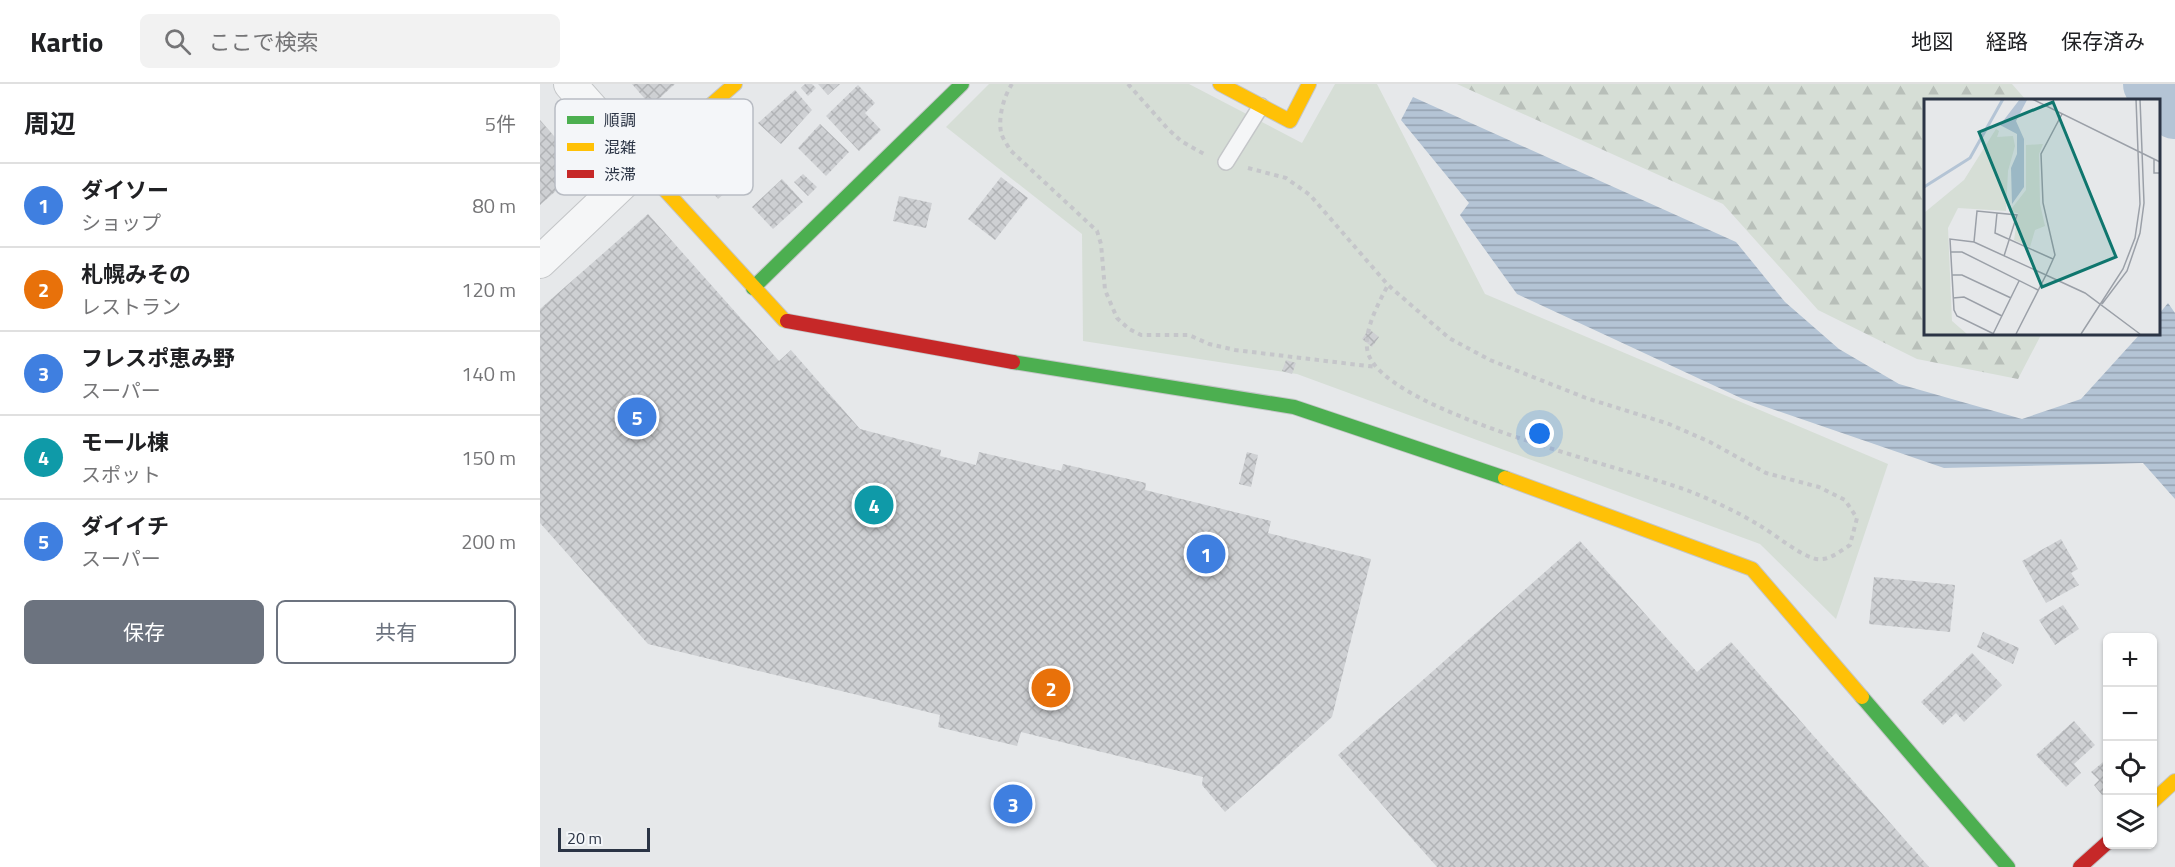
<!DOCTYPE html>
<html lang="ja">
<meta charset="utf-8">
<style>
body{margin:0;font-family:"Titillium Web","Noto Sans JP",sans-serif;background:#f2f2f2;color:#202124}
.controls{position:absolute;right:18px;bottom:18px;display:grid;overflow:hidden;border-radius:9px;box-shadow:0 2px 4px #0004}
.controls button{width:54px;height:54px;display:grid;place-items:center;padding:0;border:0;border-bottom:2px solid #e0e0e0;background:#fff;color:#202124;font:30px sans-serif}
.scale{position:absolute;left:18px;bottom:15px;width:92px;box-sizing:border-box;padding-left:6px;border:3px solid #2b3445;border-top:0;font-size:16px;line-height:21px;white-space:nowrap;color:#2b3445;-webkit-text-stroke:4px #f4f6f9;paint-order:stroke}
.you{position:absolute;left:1000px;top:350px;width:21px;height:21px;margin:-15px;border:4px solid #fff;border-radius:50%;background:#1a73e8;box-shadow:0 0 0 9px #1a73e833}
.badge{display:grid;place-items:center;width:39px;height:39px;border-radius:50%;background:#6c737f;color:#fff;font-size:20px;font-weight:700}
.pin{position:absolute;translate:-50% -50%;border:3px solid #fff;box-shadow:0 2px 6px #0006}
.list{margin:0;padding:0;list-style:none}
h2{display:flex;justify-content:space-between;align-items:center;height:78px;margin:0;padding:0 24px;font-size:26px}
h2 small{font-size:20px;font-weight:400;color:#757577}
.list li{display:grid;grid-template-columns:39px 1fr auto;gap:18px;align-items:center;box-sizing:border-box;height:84px;padding:0 24px;border-top:2px solid #e0e0e0}
.list b{display:block;font-size:22px;white-space:nowrap}
.list p{margin:0;font-size:20px;white-space:nowrap;color:#757577}
.list em{font-size:20px;font-style:normal;color:#757577}
.actions{display:flex;gap:12px;padding:18px 24px}
.actions a{flex:1;padding:14px 0;border:2px solid #6c737f;border-radius:9px;text-align:center;font-size:21px;color:#6c737f}
.actions .main{background:#6c737f;color:#fff}
.icon{flex:none;width:33px;height:33px;fill:none;stroke:currentColor;stroke-width:2;stroke-linecap:round;stroke-linejoin:round}
.map{position:relative;flex:none;width:1635px;height:783px;overflow:hidden}
header{display:flex;align-items:center;gap:36px;box-sizing:border-box;height:84px;padding:0 30px;background:#fff;border-bottom:2px solid #e0e0e0}
header strong{font-size:28px}
nav{display:flex;gap:33px;margin-inline-start:auto;font-size:21px}
.search{width:420px;height:54px;background:#f2f2f2;display:flex;align-items:center;gap:15px;box-sizing:border-box;padding:0 21px;border-radius:9px;color:#757577;font-size:22px}
main{display:flex}
aside{flex:1;background:#fff}
.map>svg:first-child{display:block}
.forest{fill:url(#forest-firs)}
.green{fill:#d6ded6}
.water{fill:url(#water-rules)}
.lines{fill:none;stroke-linecap:round;stroke-linejoin:round}
.river{stroke:#b4c4d5;stroke-width:56}
.building{fill:url(#building-cross-hatch)}
.lane-casing{stroke:#c4c6c8;stroke-width:18}
.street-casing{stroke:#c4c6c8;stroke-width:34}
.fast-casing{stroke:#c4c6c8;stroke-width:16}
.slow-casing{stroke:#c4c6c8;stroke-width:16}
.jam-casing{stroke:#c4c6c8;stroke-width:16}
.path{stroke:#c5c6ca;stroke-width:4;stroke-dasharray:4.5 4.5;stroke-linecap:butt}
.lane{stroke:#f5f6f7;stroke-width:15}
.street{stroke:#f5f6f7;stroke-width:32}
.fast{stroke:#4caf50;stroke-width:14}
.slow{stroke:#ffc107;stroke-width:14}
.jam{stroke:#c62828;stroke-width:14}
.inset-river{fill:none;stroke:#b4c4d5;stroke-width:3}
.inset-road{fill:none;stroke:#9ba0a8;stroke-width:1.5}
.view{fill:#0f766e;fill-opacity:0.15;stroke:#0f766e;stroke-width:3}
.inset-edge{fill:none;stroke:#2b3445;stroke-width:3}
.key{fill:#f4f6f9;stroke:#b8bcc3;stroke-width:1.5}
.key-label{font-size:16px;fill:#2b3445}
</style>
<header>
<strong>Kartio</strong>
<div class="search"><svg class="icon" aria-label="search" viewBox="0 0 24 24"><circle cx="10" cy="10" r="6"/><path d="M15 15l6 6"/></svg>ここで検索</div>
<nav><a>地図</a><a>経路</a><a>保存済み</a></nav>
</header>
<main>
<aside>
<h2>周辺<small>5件</small></h2>
<ul class="list">
<li><span class="badge" style="background:#3f7fe0">1</span><div><b>ダイソー</b><p>ショップ</p></div><em>80 m</em></li>
<li><span class="badge" style="background:#e8710a">2</span><div><b>札幌みその</b><p>レストラン</p></div><em>120 m</em></li>
<li><span class="badge" style="background:#3f7fe0">3</span><div><b>フレスポ恵み野</b><p>スーパー</p></div><em>140 m</em></li>
<li><span class="badge" style="background:#0f9aa8">4</span><div><b>モール棟</b><p>スポット</p></div><em>150 m</em></li>
<li><span class="badge" style="background:#3f7fe0">5</span><div><b>ダイイチ</b><p>スーパー</p></div><em>200 m</em></li>
</ul>
<div class="actions"><a class="main">保存</a><a>共有</a></div>
</aside>
<div class="map">
<svg width="1635" height="783" viewBox="0 0 1635 783">
<defs>
<pattern id="forest-firs" width="22" height="20" patternUnits="userSpaceOnUse" patternTransform="scale(1.5)"><rect width="22" height="20" fill="#d6ded6"/><path d="M5 1l3.5 6h-7zM16 11l3.5 6h-7z" fill="#b8bfb9"/></pattern>
<pattern id="water-rules" width="6" height="5" patternUnits="userSpaceOnUse" patternTransform="scale(1.5)"><rect width="6" height="5" fill="#b4c4d5"/><path d="M0 2.5h6" fill="none" stroke="#93a0af"/></pattern>
<pattern id="building-cross-hatch" width="8" height="8" patternUnits="userSpaceOnUse" patternTransform="scale(1.5)"><rect width="8" height="8" fill="#ced0d3"/><path d="M0 0l8 8M0 8l8-8" fill="none" stroke="#b1b3b6"/></pattern>
</defs>
<rect width="100%" height="100%" fill="#e6e8ea"/>
<!-- forest -->
<path class="forest" d="M917,0H1472L1486,16H1386V249H1502L1478,295L1377,275L1278,226L1183,120Z"/>
<!-- green -->
<path class="green" d="M449,0H649L762,59L795,0H837L945,210L1348,380L1296,535L1220,460L757,290L543,257L542,150L406,43Z"/>
<!-- water -->
<path class="water" d="M873,13L1196,158L1245,218L1299,265L1359,300L1482,335L1541,315L1601,249H1618L1619,230L1628,219L1635,229V415L1603,379L1404,384L1203,315L977,210L920,131L929,119L861,36Z"/>
<g class="lines">
<!-- river -->
<path class="river" d="M1611,0L1635,27"/>
</g>
<!-- building -->
<g class="building">
<path d="M92,0H135L111,22Z"/>
<path d="M265,0H272L276,4L268,12L261,4Z"/>
<path d="M278,0H300L288,11Z"/>
<path d="M318,1L335,19L325,29L341,46L319,67L286,32Z"/>
<path d="M255,6L272,26L241,60L218,39Z"/>
<path d="M0,36L42,84L0,121Z"/>
<path d="M280,40L309,68L286,92L258,64Z"/>
<path d="M197,55L208,67L197,76L208,89L178,115L157,90Z"/>
<path d="M263,90L277,103L268,112L254,98Z"/>
<path d="M461,93L488,114L455,156L428,135Z"/>
<path d="M242,95L263,118L233,145L212,123Z"/>
<path d="M359,112L392,119L386,144L353,137Z"/>
<path d="M108,130L239,277L251,266L320,345L401,366L400,372L436,381L439,368L521,387L523,380L606,399L605,406L731,437L728,449L831,475L792,633L685,728L662,701L663,693L481,648L477,662L398,643L400,631L108,560L0,439V225Z"/>
<path d="M829,245L839,253L832,263L822,255Z"/>
<path d="M746,276L756,279L752,290L742,287Z"/>
<path d="M707,368L718,371L711,403L699,400Z"/>
<path d="M1521,455L1538,485L1531,489L1539,501L1506,519L1482,477Z"/>
<path d="M1040,457L1157,588L1191,558L1389,783H897L798,671Z"/>
<path d="M1334,493L1415,501L1410,548L1329,540Z"/>
<path d="M1523,521L1539,545L1515,561L1499,536Z"/>
<path d="M1443,548L1479,564L1473,580L1437,563Z"/>
<path d="M1432,569L1462,601L1424,638L1416,629L1403,641L1381,618Z"/>
<path d="M1534,637L1555,661L1534,680L1541,689L1526,703L1496,671Z"/>
<path d="M1568,674V707L1562,711L1554,701L1559,696L1551,688Z"/>
</g>
<g class="lines">
<!-- lane casing -->
<g class="lane-casing">
<path id="lane" d="M686,78L721,22"/>
</g>
<!-- street casing -->
<g class="street-casing">
<path id="street" d="M0,178L102,81L30,0"/>
</g>
<!-- fast casing -->
<g class="fast-casing">
<g id="fast">
<path d="M213,204L422,0"/>
<path d="M473,278L754,323L965,394"/>
<path d="M1322,613L1468,783"/>
</g>
</g>
<!-- slow casing -->
<g class="slow-casing">
<g id="slow">
<path d="M195,0L102,81L244,236L247,237"/>
<path d="M680,0L750,37L769,0"/>
<path d="M965,394L1212,485L1322,613"/>
<path d="M1612,718L1635,697"/>
</g>
</g>
<!-- jam casing -->
<g class="jam-casing">
<g id="jam">
<path d="M247,237L473,278"/>
<path d="M1540,783L1568,758"/>
</g>
</g>
<!-- path -->
<g class="path">
<path d="M472,0C464,12 458,33 461,48C462,54 467,60 470,66L557,147L561,160L565,206L577,234L589,245L601,251H649L669,260L695,266L836,283"/>
<path d="M588,0L627,44L641,57L664,70"/>
<path d="M708,84L746,94L770,111L848,201L909,254L950,276L1046,314L1129,340L1170,358L1226,389L1279,403L1305,416L1317,434L1310,461C1299,468 1286,479 1273,474C1257,469 1237,452 1222,443C1200,429 1174,417 1149,407C1088,384 847,329 828,269C822,249 839,218 848,201"/>
</g>
<!-- lane -->
<use href="#lane" class="lane"/>
<!-- street -->
<use href="#street" class="street"/>
<!-- fast -->
<use href="#fast" class="fast"/>
<!-- slow -->
<use href="#slow" class="slow"/>
<!-- jam -->
<use href="#jam" class="jam"/>
</g>
<!-- overview -->
<g transform="translate(1384 15)">
<rect width="236" height="236" fill="#e6e8ea"/>
<path d="M72,30L75,32L73,38L89,37L91,47L84,72L82,112L34,109L24,129L28,222L43,235H0V114L40,81Z" fill="#d6ded6"/>
<path d="M119,45L115,55L116,105L121,127L111,131L106,148L90,141L94,114L85,113L102,91V46Z" fill="#d6ded6"/>
<path d="M96,0L103,1L92,22L100,40V88L88,105L87,69L93,55V35L76,26Z" fill="#b4c4d5"/>
<path class="inset-river" d="M0,88L46,59L79,0"/>
<path class="inset-road" d="M108,0L236,63M230,60V74H236M73,114L71,134L129,160M50,143L53,112L93,116L80,157M27,153H38L114,191M28,176H38L87,199M29,199L40,198L78,217M178,205L203,172L216,134L220,104L216,0M69,235L95,182M70,235L33,217L30,211L26,140L50,143L122,176L131,156L119,104L117,55L138,15M92,235L122,176L161,194L216,235M157,235L199,170L211,139L216,105L212,0"/>
<path class="view" d="M129,3L192,158L118,188L55,33Z"/>
<rect width="236" height="236" class="inset-edge"/>
</g>
<!-- legend -->
<rect x="15" y="15" width="198" height="96" rx="9" class="key"/>
<rect x="27" y="32" width="27" height="8" fill="#4caf50"/>
<rect x="27" y="59" width="27" height="8" fill="#ffc107"/>
<rect x="27" y="86" width="27" height="8" fill="#c62828"/>
<g class="key-label">
<text x="64" y="42">順調</text>
<text x="64" y="69">混雑</text>
<text x="64" y="96">渋滞</text>
</g>
</svg>
<div class="controls">
<button>+</button>
<button>−</button>
<button><svg class="icon" aria-label="locate" viewBox="0 0 24 24"><circle cx="12" cy="12" r="6"/><path d="M12 2v4M12 18v4M2 12h4M18 12h4"/></svg></button>
<button><svg class="icon" aria-label="layers" viewBox="0 0 24 24"><path d="M12 4l9 5-9 5-9-5zM3 14l9 5 9-5"/></svg></button>
</div>
<div class="scale">20 m</div>
<div class="you"></div>
<div class="pin badge" style="left:666px;top:470px;background:#3f7fe0">1</div>
<div class="pin badge" style="left:511px;top:604px;background:#e8710a">2</div>
<div class="pin badge" style="left:473px;top:720px;background:#3f7fe0">3</div>
<div class="pin badge" style="left:334px;top:421px;background:#0f9aa8">4</div>
<div class="pin badge" style="left:97px;top:333px;background:#3f7fe0">5</div>
</div>
</main>
